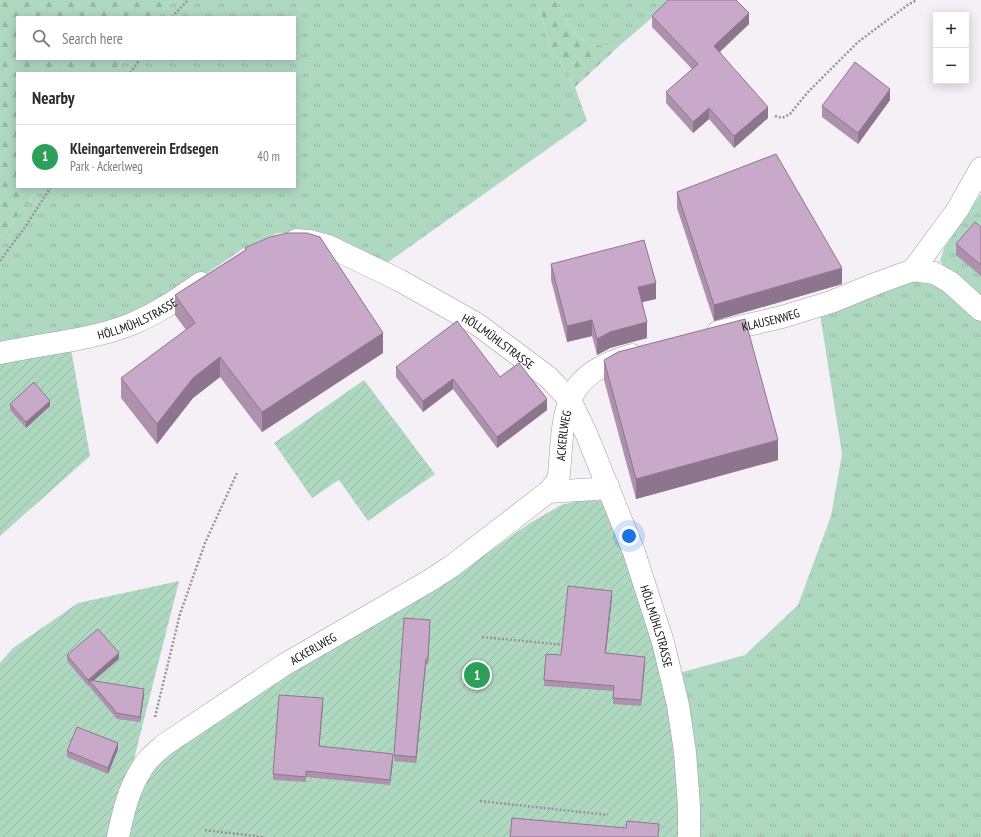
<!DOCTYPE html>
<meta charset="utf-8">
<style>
body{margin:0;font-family:"PT Sans Narrow",sans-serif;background:#f2f2f3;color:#2b2b33}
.controls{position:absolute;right:12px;top:12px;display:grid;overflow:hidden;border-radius:0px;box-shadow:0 2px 10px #0003}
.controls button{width:36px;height:36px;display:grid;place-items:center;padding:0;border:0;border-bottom:1px solid #e1e1e2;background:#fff;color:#2b2b33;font:20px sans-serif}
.you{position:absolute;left:629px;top:536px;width:14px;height:14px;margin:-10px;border:3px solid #fff;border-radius:50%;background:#1a73e8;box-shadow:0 0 0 6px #1a73e833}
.badge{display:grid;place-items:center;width:26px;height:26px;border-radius:50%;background:#a244ad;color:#fff;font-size:13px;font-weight:700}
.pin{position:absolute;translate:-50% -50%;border:2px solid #fff;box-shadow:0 1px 4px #0006}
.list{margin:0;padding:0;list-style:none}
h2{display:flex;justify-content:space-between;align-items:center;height:52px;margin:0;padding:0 16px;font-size:17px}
h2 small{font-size:13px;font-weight:400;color:#7c7c81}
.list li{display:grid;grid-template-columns:26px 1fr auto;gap:12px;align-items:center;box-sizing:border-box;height:64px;padding:0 16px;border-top:1px solid #e1e1e2}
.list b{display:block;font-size:15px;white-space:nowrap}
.list p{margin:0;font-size:13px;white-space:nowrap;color:#7c7c81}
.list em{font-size:13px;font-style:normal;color:#7c7c81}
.icon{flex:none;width:22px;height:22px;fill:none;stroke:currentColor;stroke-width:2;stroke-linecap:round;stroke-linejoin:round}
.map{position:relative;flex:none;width:981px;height:837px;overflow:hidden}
.search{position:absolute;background:#fff;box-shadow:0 2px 10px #0003;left:16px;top:16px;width:280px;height:44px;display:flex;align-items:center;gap:10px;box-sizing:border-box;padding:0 14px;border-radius:0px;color:#7c7c81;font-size:15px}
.panel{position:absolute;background:#fff;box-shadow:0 2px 10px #0003;left:16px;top:72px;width:280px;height:116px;border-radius:0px}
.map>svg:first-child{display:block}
.grass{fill:url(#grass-tufts)}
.forest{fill:url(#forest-firs)}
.garden{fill:url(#garden-furrows)}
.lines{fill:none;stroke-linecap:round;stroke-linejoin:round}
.minor-casing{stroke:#a19ea4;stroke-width:23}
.path{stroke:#979499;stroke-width:2.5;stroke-dasharray:2 2;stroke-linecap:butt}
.minor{stroke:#fff;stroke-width:22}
.wall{fill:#ad91ad}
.shaded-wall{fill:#8d768d}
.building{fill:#c9a9c9;stroke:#8d768d}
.labels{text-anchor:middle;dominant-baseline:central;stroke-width:3;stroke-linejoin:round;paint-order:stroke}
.street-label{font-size:12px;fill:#0c0b0d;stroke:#fff}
</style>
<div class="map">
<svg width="981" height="837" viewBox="0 0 981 837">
<defs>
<pattern id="grass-tufts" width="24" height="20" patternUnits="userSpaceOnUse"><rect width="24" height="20" fill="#afd8c1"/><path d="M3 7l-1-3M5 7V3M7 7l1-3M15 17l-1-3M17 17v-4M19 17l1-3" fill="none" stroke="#95b8a5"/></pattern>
<pattern id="forest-firs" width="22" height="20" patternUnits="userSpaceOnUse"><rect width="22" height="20" fill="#afd8c1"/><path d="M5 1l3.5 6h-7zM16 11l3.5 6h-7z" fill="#95b8a5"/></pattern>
<pattern id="garden-furrows" width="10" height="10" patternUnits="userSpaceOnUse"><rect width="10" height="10" fill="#afd8c1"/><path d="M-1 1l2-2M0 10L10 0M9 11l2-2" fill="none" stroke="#95b8a5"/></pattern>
</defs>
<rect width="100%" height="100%" fill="#f4f0f6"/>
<!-- grass -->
<g class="grass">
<path d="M173,0H537L550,46L575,87L587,121L384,265L310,233H278L244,248L194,282L104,326L0,343V237L25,207L38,187H295V73H115L124,59H295V17H158Z"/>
<path d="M555,0H673L619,46L589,45L572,31Z"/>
<path d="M981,194V296L950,272L940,261L944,248Z"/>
<path d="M909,279L929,280L981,318V837H696L679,673L745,655L798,605L831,516L842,454L820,314Z"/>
</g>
<!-- forest -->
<g class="forest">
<path d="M0,0H173L158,17H17V59H124L115,73H17V187H38L25,207L0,237Z"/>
<path d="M537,0H555L572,31L589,45L619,46L575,87L550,46Z"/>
</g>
<!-- garden -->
<g class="garden">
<path d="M71,349L90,456L0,536V363Z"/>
<path d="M364,380L435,474L368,521L339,480L312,498L274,443Z"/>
<path d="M582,500L607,501L672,706L681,837H0V663L13,648L78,603L179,581L134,759L152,769L171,751L268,687L445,582L530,523L561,505Z"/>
</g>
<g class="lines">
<!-- minor casing -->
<g class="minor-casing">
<g id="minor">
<path id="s1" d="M296,240L309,241L328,246L399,280L477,324L548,377L570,400L586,433L634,552L663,642L678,705L685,752L689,806V837"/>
<path d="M913,270L934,273L950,282L981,310"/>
<path id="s2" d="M718,332L782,317L831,302L875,284L913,270L958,209L981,168"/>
<path id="s3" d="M0,353C41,344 91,340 129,325C155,315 178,299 201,283"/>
<path d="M548,492L596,489L608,486"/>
<path id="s4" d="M118,837C123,814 128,790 141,770C146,760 155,753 164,745L282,666L429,581L452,566L548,492L556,483L559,475C564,411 561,375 632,355"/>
</g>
</g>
<!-- path -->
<g class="path">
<path d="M172,17L188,0"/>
<path d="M130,73L140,59"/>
<path d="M775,116L782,118L790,114L808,92L858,42L909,4L917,0"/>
<path d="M0,261L25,227L51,187"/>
<path d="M482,637L565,645"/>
<path d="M155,717L180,614L205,543L237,473"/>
<path d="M480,801L608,815"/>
<path d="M205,830L263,837"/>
</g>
<!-- minor -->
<use href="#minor" class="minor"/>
</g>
<!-- wall -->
<g class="wall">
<path d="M652,16L749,24L720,52L768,118L734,148L709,119L693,133L666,103V92L692,69L652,27Z"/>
<path d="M890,100L858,144L822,117V106Z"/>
<path d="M677,192L842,284L714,321L677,208Z"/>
<path d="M981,227V276L956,255V244Z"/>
<path d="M245,248L383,353L262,432L220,377L193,398L157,444L121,398V378L186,330L175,315V295L245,250Z"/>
<path d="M551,264L656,299L642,302L647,338L610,348L597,355L592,336L567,342L551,280Z"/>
<path d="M604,360L778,460L636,499L604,380Z"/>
<path d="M396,367L500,377L547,410L497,448L453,389L423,412L396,377Z"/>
<path d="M10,404L50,406L26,428L10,410Z"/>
<path d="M612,597L606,654L645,663L641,706L613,704V691L544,686V680L561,655Z"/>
<path d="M430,626L428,665L426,664L416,763L394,761V755Z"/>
<path d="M67,655L119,659L93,681L144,695L140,722L117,719L89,686V685L88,686L67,661Z"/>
<path d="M323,704L319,746L393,760L390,785L306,777V782L273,780V774Z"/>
<path d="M118,749L108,774L67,757V751Z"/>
</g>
<!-- shaded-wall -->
<g class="shaded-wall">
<path d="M749,13V24L714,57V46Z"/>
<path d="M890,89V100L858,144V133Z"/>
<path d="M768,107V118L734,148V136Z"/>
<path d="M709,108V119L693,133V122Z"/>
<path d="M842,268V284L714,321V305Z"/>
<path d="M656,283V299L638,303V287Z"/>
<path d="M592,320V336L567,342V326Z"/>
<path d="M647,322V338L610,348L597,355V339L610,332Z"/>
<path d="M383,333V353L262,432V412Z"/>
<path d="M220,357V377L193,398L157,444V424L193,378Z"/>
<path d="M453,379V389L423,412V401Z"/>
<path d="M547,399V410L497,448V437Z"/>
<path d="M50,401V406L26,428V422Z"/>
<path d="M778,440V460L636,499V479Z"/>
<path d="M612,591V597L605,659V653Z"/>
<path d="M430,620V626L428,665V659Z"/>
<path d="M119,653V659L91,683L89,680L88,686V680Z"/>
<path d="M645,657V663L641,706V700Z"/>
<path d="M426,659V664L416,763V757Z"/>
<path d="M144,689V695L140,722V717Z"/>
<path d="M323,698V704L319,752V746Z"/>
<path d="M118,743V749L108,774V768Z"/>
<path d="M393,754V760L390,785V780Z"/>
</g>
<!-- building -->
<g class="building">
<path d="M668,0H736L749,13L714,46L768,107L734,136L709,108L693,122L666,92L698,64L652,16Z"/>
<path d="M855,62L890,89L858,133L822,106Z"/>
<path d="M776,154L842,268L714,305L677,192Z"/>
<path d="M975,222L981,227V265L956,244Z"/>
<path d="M287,233H307L320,237L383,333L262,412L220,357L193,378L157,424L121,378L195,323L175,295L246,250L245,248L249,246L270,237Z"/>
<path d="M644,240L656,283L638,287L647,322L610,332L597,339L592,320L567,326L551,264Z"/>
<path d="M745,319L778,440L636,479L604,360L618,352Z"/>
<path d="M457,321L500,377L519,363L547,399L497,437L453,379L423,401L396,367Z"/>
<path d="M34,382L50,401L26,422L10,404Z"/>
<path d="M568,586L612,591L605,653L645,657L641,700L613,698L614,686L544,680L546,654L561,655Z"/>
<path d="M404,618L430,620L428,659H426L416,757L394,755Z"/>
<path d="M98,629L119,653L88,680L67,655Z"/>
<path d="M89,680L144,689L140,717L117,713Z"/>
<path d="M279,695L323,698L319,746L393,754L390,780L306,771V777L273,774Z"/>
<path d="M77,727L118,743L108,768L67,751Z"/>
<path d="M512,818L626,828L627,821L659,824L658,837H510Z"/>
</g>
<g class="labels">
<!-- street labels -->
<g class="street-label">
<text stroke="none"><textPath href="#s3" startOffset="142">HÖLLMÜHLSTRASSE</textPath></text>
<text stroke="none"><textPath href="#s2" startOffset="54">KLAUSENWEG</textPath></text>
<text stroke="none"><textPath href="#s1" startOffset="228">HÖLLMÜHLSTRASSE</textPath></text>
<text stroke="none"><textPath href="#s4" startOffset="626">ACKERLWEG</textPath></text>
<text stroke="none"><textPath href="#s1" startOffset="564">HÖLLMÜHLSTRASSE</textPath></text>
<text stroke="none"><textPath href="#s4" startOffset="283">ACKERLWEG</textPath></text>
</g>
</g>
</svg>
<div class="controls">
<button>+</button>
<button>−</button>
</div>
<div class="you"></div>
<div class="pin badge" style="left:477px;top:675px;background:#2e9e5b">1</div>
<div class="search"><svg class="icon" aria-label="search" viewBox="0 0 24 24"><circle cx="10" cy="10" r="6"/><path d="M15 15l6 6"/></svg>Search here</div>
<section class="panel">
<h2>Nearby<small></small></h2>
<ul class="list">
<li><span class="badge" style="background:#2e9e5b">1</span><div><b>Kleingartenverein Erdsegen</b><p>Park · Ackerlweg</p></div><em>40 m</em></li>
</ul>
</section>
</div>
